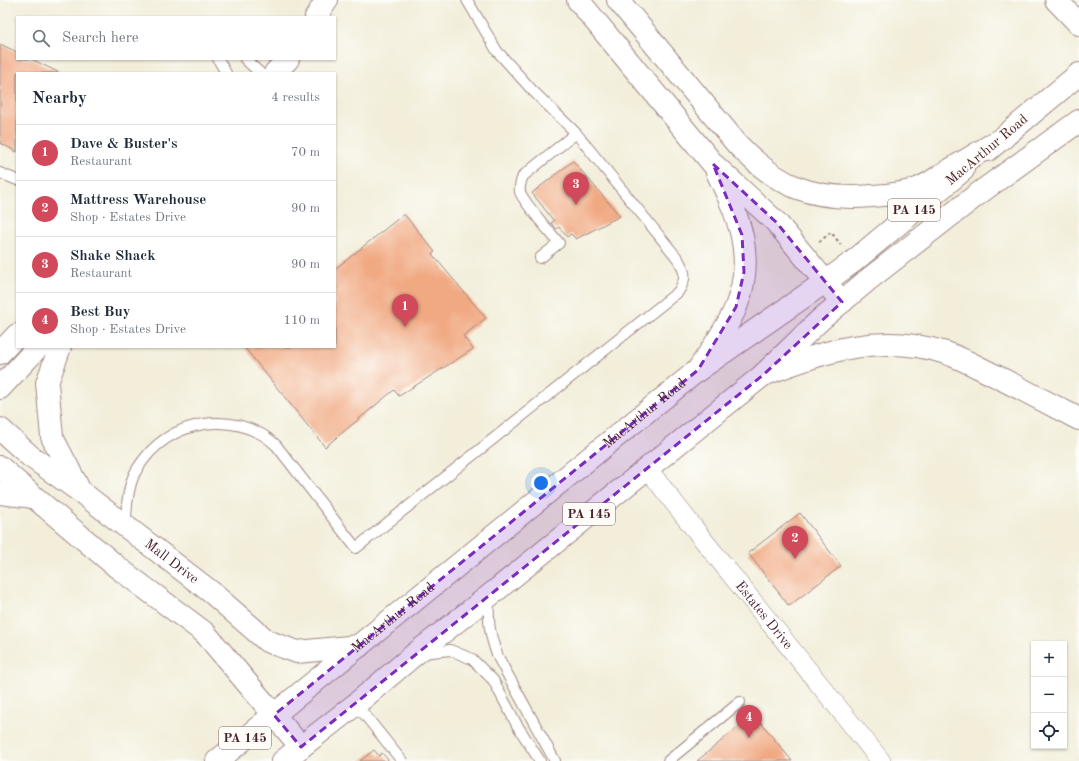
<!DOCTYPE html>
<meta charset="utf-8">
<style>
body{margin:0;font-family:"Old Standard TT",serif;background:#f2f2f3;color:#1f2937}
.controls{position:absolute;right:12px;bottom:12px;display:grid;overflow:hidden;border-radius:0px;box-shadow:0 1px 3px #0004}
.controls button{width:36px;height:36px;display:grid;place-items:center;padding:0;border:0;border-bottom:1px solid #e0e1e3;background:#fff;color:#1f2937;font:20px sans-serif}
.you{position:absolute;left:541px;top:483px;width:14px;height:14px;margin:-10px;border:3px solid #fff;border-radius:50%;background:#1a73e8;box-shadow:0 0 0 6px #1a73e833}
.badge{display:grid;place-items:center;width:26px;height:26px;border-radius:50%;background:#d1495b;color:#fff;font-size:13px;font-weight:700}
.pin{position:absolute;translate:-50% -33px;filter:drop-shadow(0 1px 2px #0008)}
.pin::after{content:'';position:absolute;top:21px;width:14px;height:12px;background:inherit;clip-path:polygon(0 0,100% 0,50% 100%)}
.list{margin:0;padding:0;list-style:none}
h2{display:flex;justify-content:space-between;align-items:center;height:52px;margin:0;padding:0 16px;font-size:17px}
h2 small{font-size:13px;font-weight:400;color:#747a83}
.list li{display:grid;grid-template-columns:26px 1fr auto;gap:12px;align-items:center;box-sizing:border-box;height:56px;padding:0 16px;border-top:1px solid #e0e1e3}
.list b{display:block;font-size:15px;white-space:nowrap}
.list p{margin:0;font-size:13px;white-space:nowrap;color:#747a83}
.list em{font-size:13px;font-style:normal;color:#747a83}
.icon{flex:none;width:22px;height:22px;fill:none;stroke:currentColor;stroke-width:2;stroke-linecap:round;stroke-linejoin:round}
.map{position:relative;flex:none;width:1079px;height:761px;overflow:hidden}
.search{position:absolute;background:#fff;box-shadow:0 1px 3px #0004;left:16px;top:16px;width:320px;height:44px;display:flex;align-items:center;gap:10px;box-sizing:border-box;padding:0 14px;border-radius:0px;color:#747a83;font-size:15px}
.panel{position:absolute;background:#fff;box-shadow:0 1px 3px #0004;left:16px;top:72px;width:320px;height:276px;border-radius:0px}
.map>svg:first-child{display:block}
.building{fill:#f1a982}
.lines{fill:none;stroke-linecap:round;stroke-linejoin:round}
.service-casing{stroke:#9e8682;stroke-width:12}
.minor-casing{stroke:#9e8682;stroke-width:20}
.tertiary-casing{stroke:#9e8682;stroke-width:24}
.trunk-casing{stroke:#9e8682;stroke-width:24}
.motorway-casing{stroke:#9e8682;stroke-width:24}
.path{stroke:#9e8682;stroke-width:2.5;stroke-dasharray:3 3;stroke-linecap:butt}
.service{stroke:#fff;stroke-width:10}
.minor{stroke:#fff;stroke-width:19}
.tertiary{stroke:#fff;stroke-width:22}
.trunk{stroke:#fff;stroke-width:22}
.motorway{stroke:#fff;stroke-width:22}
.marked{fill:#7b2cbf;fill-opacity:0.2;stroke:#7b2cbf;stroke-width:3;stroke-dasharray:8 5;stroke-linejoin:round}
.labels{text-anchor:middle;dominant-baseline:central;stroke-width:3.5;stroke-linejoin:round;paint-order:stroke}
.shield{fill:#fdfcf7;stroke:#806168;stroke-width:1}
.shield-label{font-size:13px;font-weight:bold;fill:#4a1f2b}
.street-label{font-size:14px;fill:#4a1f2b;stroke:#fdfcf7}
</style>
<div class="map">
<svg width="1079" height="761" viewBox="0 0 1079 761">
<rect width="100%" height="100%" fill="#fdfcf7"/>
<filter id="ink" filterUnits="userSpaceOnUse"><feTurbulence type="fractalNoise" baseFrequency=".025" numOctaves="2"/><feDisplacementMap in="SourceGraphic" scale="8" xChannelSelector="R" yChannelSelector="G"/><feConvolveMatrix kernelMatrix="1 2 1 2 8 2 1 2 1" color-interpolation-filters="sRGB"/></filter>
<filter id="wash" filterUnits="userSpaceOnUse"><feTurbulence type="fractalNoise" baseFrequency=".012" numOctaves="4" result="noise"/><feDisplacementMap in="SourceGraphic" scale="16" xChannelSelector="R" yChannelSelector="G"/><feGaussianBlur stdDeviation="0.9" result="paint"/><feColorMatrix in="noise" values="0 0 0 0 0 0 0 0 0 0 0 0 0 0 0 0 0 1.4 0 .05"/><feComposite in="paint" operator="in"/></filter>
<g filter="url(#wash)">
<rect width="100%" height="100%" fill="#f2eeda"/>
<g id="blocks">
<!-- building -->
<g class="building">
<path d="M0,44L17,52V59H31L60,73H17V152L0,143Z"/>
<path d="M573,161L620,216L576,239L571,234L567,237L559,227L556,229L551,223L554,221L532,193Z"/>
<path d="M404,214L435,252L432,254L486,318L463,336L473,349L399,396L394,390L325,447L244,347H335V269Z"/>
<path d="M800,513L841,566L789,606L748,553Z"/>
<path d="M754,714L792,761H697Z"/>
<path d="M374,750L379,756L382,753L389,761H360Z"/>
</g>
</g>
</g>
<g filter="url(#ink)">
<use href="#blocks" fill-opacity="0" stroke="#9e8682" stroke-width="1"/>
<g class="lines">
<!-- service casing -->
<g class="service-casing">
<g id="service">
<path d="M218,59L226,73"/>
<path d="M245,59L260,73"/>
<path d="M0,173L17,180"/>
<path d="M540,258L559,243C550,232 524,203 520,192C519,187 521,181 523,176L576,133"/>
<path d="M126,525C126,510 127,495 132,480C135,470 143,460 150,452C179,422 224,414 261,434C267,437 271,441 276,445L356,548L678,292C687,278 686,273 678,259L576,133L532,90L497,51L467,0"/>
<path d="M489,597C488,621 489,634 498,657L555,761"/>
<path d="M423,653L450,650L472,659L493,680L517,725L540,761"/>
<path d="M356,704L402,761"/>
<path d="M668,761L740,702"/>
</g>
</g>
<!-- minor casing -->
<g class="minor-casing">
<g id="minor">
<path id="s1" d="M647,468L697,532L881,761"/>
</g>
</g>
<!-- tertiary casing -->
<g class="tertiary-casing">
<g id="tertiary">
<path d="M316,17L327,0"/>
<path d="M275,73L288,59"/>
<path d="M60,347L47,383L52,437L78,487"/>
<path d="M0,353L17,335"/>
<path d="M0,388L38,347"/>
<path id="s2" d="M0,429L30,456L81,492L211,592L267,641L297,652L359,646"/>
<path d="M0,467L34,497L117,567L205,633L301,747"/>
<path d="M0,493L34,497"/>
</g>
</g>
<!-- trunk casing -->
<g class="trunk-casing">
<g id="trunk">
<path d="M988,150L1079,74"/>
<path id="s3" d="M217,761L698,370L825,282L854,261L963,170"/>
<path d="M283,761L356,704L415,654L489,596L763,375L820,320L869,279L978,194L1079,121"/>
</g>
</g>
<!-- motorway casing -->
<g class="motorway-casing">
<g id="motorway">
<path d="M578,0L713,164L776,222L842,302"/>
<path d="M618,0L737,144C778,187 813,201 872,196C887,195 903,194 917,189C926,186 935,179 943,174C963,162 983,150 1003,138"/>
<path d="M1056,0L1079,24"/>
<path d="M698,370C711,350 727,329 736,307C756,256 739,218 717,172"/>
<path d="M763,375C823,351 881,332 946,353C964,359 981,369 998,377C1025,391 1052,405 1079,419"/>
</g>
</g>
<!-- path -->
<path class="path" d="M819,242L831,232L841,245"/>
<!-- service -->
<use href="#service" class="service"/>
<!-- minor -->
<use href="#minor" class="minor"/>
<!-- tertiary -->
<use href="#tertiary" class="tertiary"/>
<!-- trunk -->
<use href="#trunk" class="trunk"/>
<!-- motorway -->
<use href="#motorway" class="motorway"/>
</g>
</g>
<!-- marked area -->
<path class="marked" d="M713,164L776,222L842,302L763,375L301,747L274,715L698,370L736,307L744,272L742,235Z"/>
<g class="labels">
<!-- shield labels -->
<g class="shield">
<rect x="888" y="199" width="52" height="22" rx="3"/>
<rect x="563" y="503" width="52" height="22" rx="3"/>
<rect x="219" y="727" width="52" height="22" rx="3"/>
</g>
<g class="shield-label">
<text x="914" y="210">PA 145</text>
<text x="589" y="514">PA 145</text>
<text x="245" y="738">PA 145</text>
</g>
<!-- street labels -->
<g class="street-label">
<text transform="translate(987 150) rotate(-40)">MacArthur Road</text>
<text stroke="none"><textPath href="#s3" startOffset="551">MacArthur Road</textPath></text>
<text stroke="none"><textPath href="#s2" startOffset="217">Mall Drive</textPath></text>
<text stroke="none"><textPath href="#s1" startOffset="188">Estates Drive</textPath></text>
<text stroke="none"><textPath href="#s3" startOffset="227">MacArthur Road</textPath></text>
</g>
</g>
</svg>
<div class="controls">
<button>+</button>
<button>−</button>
<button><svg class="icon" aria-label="locate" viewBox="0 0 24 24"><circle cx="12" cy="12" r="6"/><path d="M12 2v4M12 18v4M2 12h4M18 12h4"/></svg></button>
</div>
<div class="you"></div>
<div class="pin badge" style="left:405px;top:327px">1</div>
<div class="pin badge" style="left:795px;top:559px">2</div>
<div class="pin badge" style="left:576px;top:205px">3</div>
<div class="pin badge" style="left:749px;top:738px">4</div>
<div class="search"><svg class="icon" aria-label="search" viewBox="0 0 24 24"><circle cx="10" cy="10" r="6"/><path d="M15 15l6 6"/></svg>Search here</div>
<section class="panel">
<h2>Nearby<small>4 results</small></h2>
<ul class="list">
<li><span class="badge">1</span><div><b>Dave &amp; Buster's</b><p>Restaurant</p></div><em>70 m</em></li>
<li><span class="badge">2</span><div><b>Mattress Warehouse</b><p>Shop · Estates Drive</p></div><em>90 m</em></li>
<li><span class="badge">3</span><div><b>Shake Shack</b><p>Restaurant</p></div><em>90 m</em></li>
<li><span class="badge">4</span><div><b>Best Buy</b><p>Shop · Estates Drive</p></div><em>110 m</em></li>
</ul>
</section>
</div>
